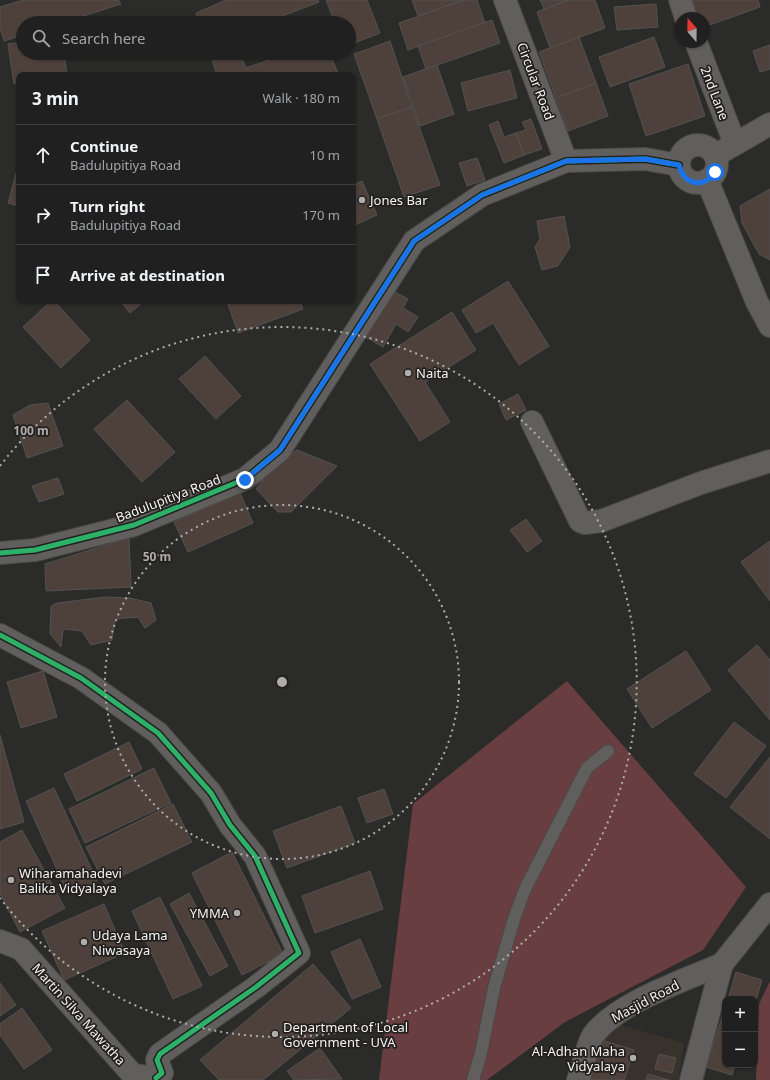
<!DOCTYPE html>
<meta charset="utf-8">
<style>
body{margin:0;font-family:"Noto Sans",sans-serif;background:#2d2d2d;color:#f1f3f6}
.controls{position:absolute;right:12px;bottom:12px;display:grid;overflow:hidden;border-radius:8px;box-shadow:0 1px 3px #0004}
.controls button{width:36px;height:36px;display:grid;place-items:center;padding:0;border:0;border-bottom:1px solid #3d3e3e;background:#202020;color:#f1f3f6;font:20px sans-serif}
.compass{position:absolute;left:674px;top:12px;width:36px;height:36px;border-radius:50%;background:#202020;box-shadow:0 1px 3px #0004;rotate:340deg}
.stop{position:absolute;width:12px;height:12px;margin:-9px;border:3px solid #1a73e8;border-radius:50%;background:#fff}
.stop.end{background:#1a73e8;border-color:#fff;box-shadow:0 1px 4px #0008}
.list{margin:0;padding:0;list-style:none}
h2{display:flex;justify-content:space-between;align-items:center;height:52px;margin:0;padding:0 16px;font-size:17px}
h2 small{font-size:13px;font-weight:400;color:#a2a3a5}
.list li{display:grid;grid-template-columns:26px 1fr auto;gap:12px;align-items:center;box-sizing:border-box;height:60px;padding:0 16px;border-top:1px solid #3d3e3e}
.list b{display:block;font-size:15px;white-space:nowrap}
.list p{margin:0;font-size:13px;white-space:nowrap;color:#a2a3a5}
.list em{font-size:13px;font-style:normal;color:#a2a3a5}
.icon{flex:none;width:22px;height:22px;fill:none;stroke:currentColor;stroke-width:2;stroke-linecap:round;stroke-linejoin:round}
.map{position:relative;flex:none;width:770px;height:1080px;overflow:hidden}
.search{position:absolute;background:#202020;box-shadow:0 1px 3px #0004;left:16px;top:16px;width:340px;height:44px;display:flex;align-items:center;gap:10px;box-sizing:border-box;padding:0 14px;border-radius:22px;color:#a2a3a5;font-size:15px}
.panel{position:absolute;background:#202020;box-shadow:0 1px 3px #0004;left:16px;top:72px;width:340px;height:232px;border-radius:8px}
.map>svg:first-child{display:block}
.built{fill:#37322c}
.green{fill:#693e41}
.building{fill:#4e413b;stroke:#535252}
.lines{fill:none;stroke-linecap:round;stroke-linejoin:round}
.service-casing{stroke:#494947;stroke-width:14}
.minor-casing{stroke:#494947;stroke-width:24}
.tertiary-casing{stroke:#494947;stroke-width:24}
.service{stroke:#605f5e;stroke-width:12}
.minor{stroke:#605f5e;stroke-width:22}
.tertiary{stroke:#605f5e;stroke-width:22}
.cycleway-casing{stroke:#22211f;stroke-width:8}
.cycleway{stroke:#2db169;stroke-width:5}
.route{stroke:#1a73e8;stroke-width:5}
.ring{fill:none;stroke:#aeadab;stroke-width:2;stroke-dasharray:2 4}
.poi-dot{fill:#aeadab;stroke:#22211f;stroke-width:1.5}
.labels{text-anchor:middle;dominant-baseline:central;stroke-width:3.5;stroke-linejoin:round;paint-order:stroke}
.street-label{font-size:13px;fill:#f4f3f1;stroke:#22211f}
.poi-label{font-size:13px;fill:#f4f3f1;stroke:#22211f;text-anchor:start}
.centre{fill:#aeadab;stroke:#22211f;stroke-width:2}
.ring-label{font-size:12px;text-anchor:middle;font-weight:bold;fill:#aeadab;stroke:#22211f;stroke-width:3.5;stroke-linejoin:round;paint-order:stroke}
</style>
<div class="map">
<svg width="770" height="1080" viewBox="0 0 770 1080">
<rect width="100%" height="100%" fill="#2b2b2a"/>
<!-- built -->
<path class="built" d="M606,1021L684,1043L678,1080H578Z"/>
<!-- green -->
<g class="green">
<path d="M567,681L746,887L703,950L565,1022L487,1080H379L413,804Z"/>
<path d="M770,981V1080H756L759,1004Z"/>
</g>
<!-- building -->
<g class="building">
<path d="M23,0H118L121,4L61,23H23V35L4,41L0,28V7Z"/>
<path d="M226,0H318L319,2L264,23H200L196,13Z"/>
<path d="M326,0H367L380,33L349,45V23H335Z"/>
<path d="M412,0H464L418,16Z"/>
<path d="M464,0H477L485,23L408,50L399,23Z"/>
<path d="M540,0H569L544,9Z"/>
<path d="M569,0H595L605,28L550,48L537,12Z"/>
<path d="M692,0H758L760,7L704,27V18H698Z"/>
<path d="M656,4L658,27L617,30L614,7Z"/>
<path d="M492,20L500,43L426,69L418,46Z"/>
<path d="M579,37L596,83L556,98L539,52Z"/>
<path d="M654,37L665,67L610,87L599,57Z"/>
<path d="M390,41L412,107L377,119L354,54Z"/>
<path d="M23,42V53H64L67,75H19V83L14,84L8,44Z"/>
<path d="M770,45V69L760,72L753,51Z"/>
<path d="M210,53H240L246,68L289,53H329L339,75H217Z"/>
<path d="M688,64L705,116L646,136L629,84Z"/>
<path d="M437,65L454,114L420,126L403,77Z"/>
<path d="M510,70L517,98L468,111L461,83Z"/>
<path d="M596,83L608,116L568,131L556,98Z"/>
<path d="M412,107L440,185L404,197L377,119Z"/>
<path d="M531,119L542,149L524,155L516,133L526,130L522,122Z"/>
<path d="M498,121L504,137L516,133L524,155L504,163L489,125Z"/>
<path d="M477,158L485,180L467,186L459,163Z"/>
<path d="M19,163V206L8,203Z"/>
<path d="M362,181L377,215L353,226V185Z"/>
<path d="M770,189V260L759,254L742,223L740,206Z"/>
<path d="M564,216L570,247L558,266L542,270L535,247L540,239L537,221Z"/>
<path d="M508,281L549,346L519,365L493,323L476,333L462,310Z"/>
<path d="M391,290L408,299L403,308L418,317L408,332L396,324L383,347L364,336Z"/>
<path d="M51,301H54L90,340L61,368L23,327Z"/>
<path d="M120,301H144L130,313Z"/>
<path d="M227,301H300L303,309L238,333Z"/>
<path d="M452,312L476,350L425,382L450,422L420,441L370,364Z"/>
<path d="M205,356L241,396L216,419L179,379Z"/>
<path d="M518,394L526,410L506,420L499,404Z"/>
<path d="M127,400L175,452L142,482L94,429Z"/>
<path d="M48,403L63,446L27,458L13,415L30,405Z"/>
<path d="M297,450L337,466L291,512H278L256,489L273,467Z"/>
<path d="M58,478L64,494L39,502L32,486Z"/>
<path d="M240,493L253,523L188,552L174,522Z"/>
<path d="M526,519L542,541L527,552L510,530Z"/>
<path d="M129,538L131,587L46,591L45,564Z"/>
<path d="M770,541V601L741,562Z"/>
<path d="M105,597L130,598L151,603L156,620L145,628L138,617L115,619L112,640L91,645L82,631L63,629L61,647L50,634L51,606L57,603Z"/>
<path d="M757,645L770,660V720L728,670Z"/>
<path d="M686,651L711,690L652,728L627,689Z"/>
<path d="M43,671L57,717L21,728L7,682Z"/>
<path d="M734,722L766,746L726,798L694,774Z"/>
<path d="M0,735L24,822L0,829Z"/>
<path d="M129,742L142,769L77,801L64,774Z"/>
<path d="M770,757V839L730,807Z"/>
<path d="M154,768L171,803L85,843L69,809Z"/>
<path d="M54,788L97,881L68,894L26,801Z"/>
<path d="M384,789L393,814L367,823L358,798Z"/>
<path d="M173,804L192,842L105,884L86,847Z"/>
<path d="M341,806L355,843L287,868L273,831Z"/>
<path d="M22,830L65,908L20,932L0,894V842Z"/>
<path d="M232,852L283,954L242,975L192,873Z"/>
<path d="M370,871L383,909L315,933L302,896Z"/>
<path d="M189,893L228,966L210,976L170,904Z"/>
<path d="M160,897L202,986L173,999L132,911Z"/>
<path d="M104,904L125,953L64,980L42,931Z"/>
<path d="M360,939L381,987L352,999L331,952Z"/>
<path d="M313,964L351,1008L263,1080H219L200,1060Z"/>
<path d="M736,972L762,980L755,1003V999H728Z"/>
<path d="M0,983L16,1005L0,1016Z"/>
<path d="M22,1008L52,1050L24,1069L0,1035V1024Z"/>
<path d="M725,1008V1065H735L732,1075L706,1067Z"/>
<path d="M601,1040L634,1050L624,1080H588Z"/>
<path d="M320,1048L342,1079L294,1080L287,1071Z"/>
<path d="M659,1054L676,1058L672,1073L655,1069Z"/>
<path d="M648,1074L669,1080H646Z"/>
</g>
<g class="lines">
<!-- service casing -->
<g class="service-casing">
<path id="service" d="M473,1080L481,1053L494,988L514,919L525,889L587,768L608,751"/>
</g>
<!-- minor casing -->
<g class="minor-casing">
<g id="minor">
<path d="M505,0L566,161"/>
<path d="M680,0L686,18"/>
<path d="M696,42L735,144"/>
<circle cx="698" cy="164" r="19"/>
<path d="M723,151L770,124"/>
<path d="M707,180L757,302L770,326"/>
<path d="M532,422L580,521L585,523L601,521L701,483L770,461"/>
<path d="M0,553L35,550L134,525L245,479L280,450L414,241L482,195L566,161L645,159L679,165"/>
<path d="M0,635L81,678L158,733L211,793L230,825L255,856L299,953L256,987L160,1054L157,1060L162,1073L156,1078"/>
<path d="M578,1080C582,1070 588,1041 594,1034C619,1002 685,980 722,964"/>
<path d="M691,1080L722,964L770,904"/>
</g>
</g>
<!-- tertiary casing -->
<g class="tertiary-casing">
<path id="tertiary" d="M0,941L21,949L133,1075L156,1078L159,1080"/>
</g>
<!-- service -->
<use href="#service" class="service"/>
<!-- minor -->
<use href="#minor" class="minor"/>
<!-- tertiary -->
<use href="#tertiary" class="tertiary"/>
<!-- cycleway casing -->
<g class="cycleway-casing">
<g id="cycleway">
<path d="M0,553L35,550L134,525L245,479L280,450L414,241L482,195L566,161L645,159L679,165"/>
<path d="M0,635L81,678L158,733L211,793L230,825L255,856L299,953L256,987L160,1054L157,1060L162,1073L156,1078"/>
</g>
</g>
<!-- cycleway -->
<use href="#cycleway" class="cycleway"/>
</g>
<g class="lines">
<!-- route -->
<path class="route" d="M245,480L280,450L414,241L482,195L566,161L645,159L679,165C683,184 703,190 715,172"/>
</g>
<!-- distance rings -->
<g class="ring">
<circle cx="282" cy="682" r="177"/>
<path d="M0 466A355 355 0 1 1 0 898"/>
</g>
<!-- markers -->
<g class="poi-dot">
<circle cx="362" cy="200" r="4"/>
<circle cx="408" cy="373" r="4"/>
<circle cx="11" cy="880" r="4"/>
<circle cx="237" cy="913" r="4"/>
<circle cx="84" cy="942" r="4"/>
<circle cx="275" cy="1034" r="4"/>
<circle cx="633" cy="1058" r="4"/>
</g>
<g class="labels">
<!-- street labels -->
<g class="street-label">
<text transform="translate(536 81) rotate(69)">Circular Road</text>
<text transform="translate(715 93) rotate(69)">2nd Lane</text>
<text transform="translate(168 498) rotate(-21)">Badulupitiya Road</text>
<text transform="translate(645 1001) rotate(-28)">Masjid Road</text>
<text transform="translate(79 1014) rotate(48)">Martin Silva Mawatha</text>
</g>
<!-- poi labels -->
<g class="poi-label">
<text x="370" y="200">Jones Bar</text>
<text x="416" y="373">Naita</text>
<text x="19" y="873">Wiharamahadevi<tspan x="19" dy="15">Balika Vidyalaya</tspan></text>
<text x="229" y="913" text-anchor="end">YMMA</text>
<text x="92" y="935">Udaya Lama<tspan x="92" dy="15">Niwasaya</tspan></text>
<text x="283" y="1027">Department of Local<tspan x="283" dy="15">Government - UVA</tspan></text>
<text x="625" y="1051" text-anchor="end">Al-Adhan Maha<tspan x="625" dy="15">Vidyalaya</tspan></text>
</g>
</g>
<circle cx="282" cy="682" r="6" class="centre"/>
<g class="ring-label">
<text x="31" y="435">100 m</text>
<text x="157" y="561">50 m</text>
</g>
</svg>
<div class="controls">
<button>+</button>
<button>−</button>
</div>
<svg class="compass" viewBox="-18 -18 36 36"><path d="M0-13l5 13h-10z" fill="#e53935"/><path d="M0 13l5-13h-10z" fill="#a2a3a5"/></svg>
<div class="stop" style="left:715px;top:172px"></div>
<div class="stop end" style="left:245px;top:480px"></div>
<div class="search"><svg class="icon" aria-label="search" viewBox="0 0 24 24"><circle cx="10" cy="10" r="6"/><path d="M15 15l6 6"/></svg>Search here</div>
<section class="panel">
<h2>3 min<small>Walk · 180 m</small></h2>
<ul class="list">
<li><svg class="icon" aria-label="ahead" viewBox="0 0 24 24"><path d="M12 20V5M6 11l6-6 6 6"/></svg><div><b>Continue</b><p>Badulupitiya Road</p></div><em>10 m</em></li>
<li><svg class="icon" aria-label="right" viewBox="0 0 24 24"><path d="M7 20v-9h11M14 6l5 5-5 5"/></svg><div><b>Turn right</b><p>Badulupitiya Road</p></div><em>170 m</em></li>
<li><svg class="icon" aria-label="arrive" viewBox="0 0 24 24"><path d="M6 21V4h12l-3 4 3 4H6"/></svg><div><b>Arrive at destination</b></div></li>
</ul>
</section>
</div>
